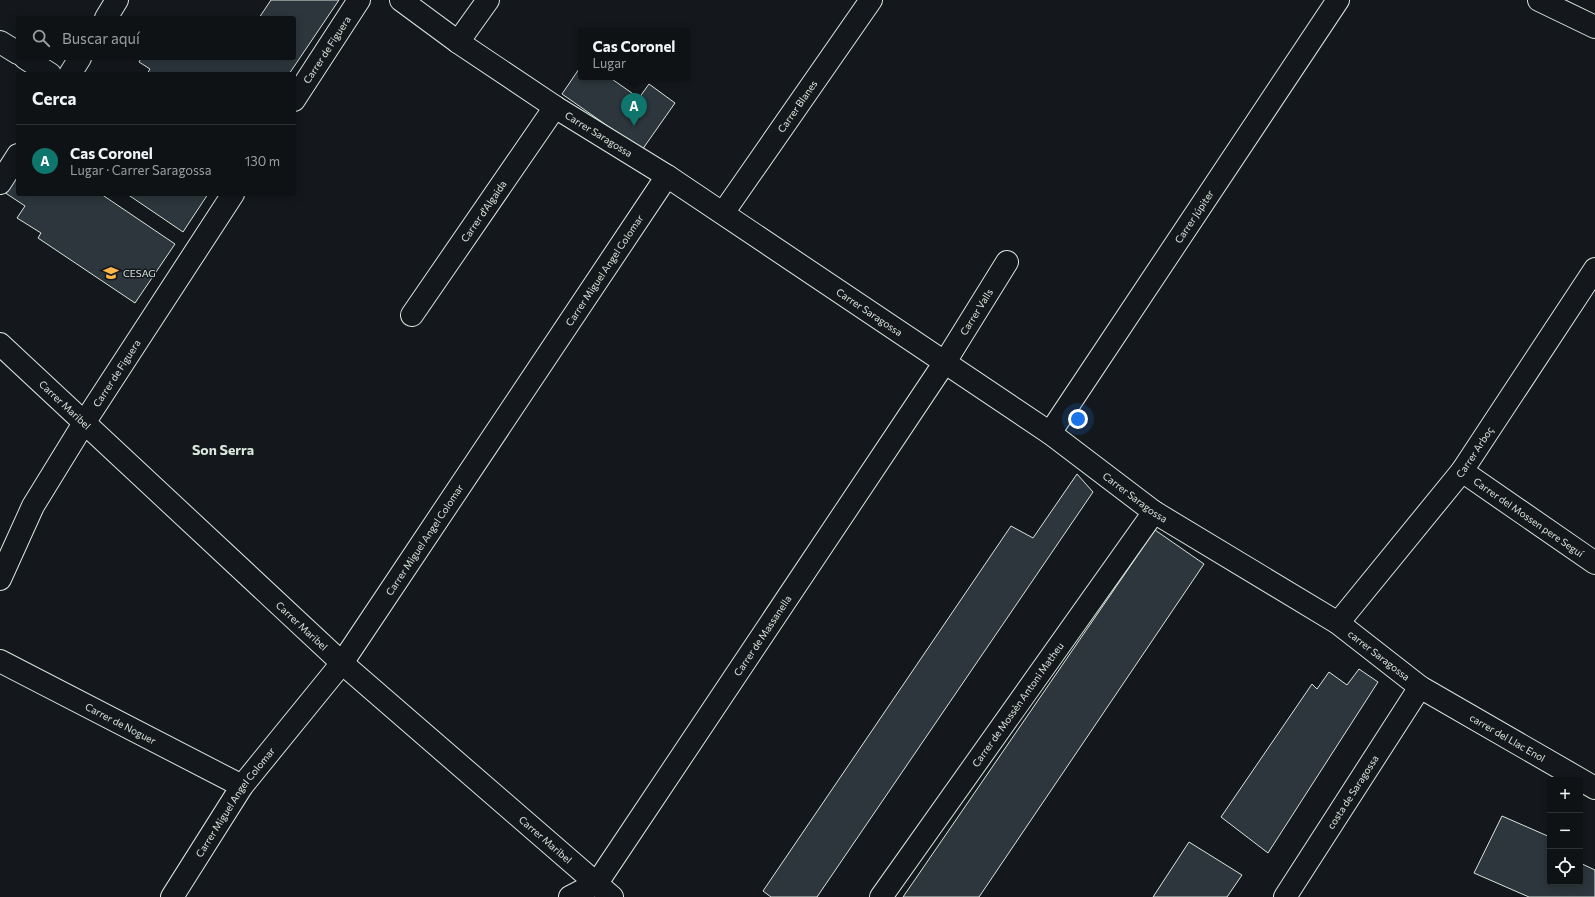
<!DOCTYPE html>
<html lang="es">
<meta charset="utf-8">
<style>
body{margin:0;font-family:Commissioner,sans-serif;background:#181b1e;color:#f1f3f6}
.controls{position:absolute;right:12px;bottom:12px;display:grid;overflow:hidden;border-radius:4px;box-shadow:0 2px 10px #0003}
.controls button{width:36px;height:36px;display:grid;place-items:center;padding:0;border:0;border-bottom:1px solid #2f3234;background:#0f1215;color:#f1f3f6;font:20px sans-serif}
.you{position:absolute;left:1078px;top:419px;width:14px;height:14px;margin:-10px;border:3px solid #fff;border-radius:50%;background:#1a73e8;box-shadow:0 0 0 6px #1a73e833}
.badge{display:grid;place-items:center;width:26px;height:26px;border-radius:50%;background:#0f766e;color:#fff;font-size:13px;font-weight:700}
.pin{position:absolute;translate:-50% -33px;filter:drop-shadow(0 1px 2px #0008)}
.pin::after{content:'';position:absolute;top:21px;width:14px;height:12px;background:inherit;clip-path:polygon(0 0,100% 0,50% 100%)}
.popup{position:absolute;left:578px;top:28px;width:112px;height:52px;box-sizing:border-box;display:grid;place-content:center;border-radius:4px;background:#0f1215;filter:drop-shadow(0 1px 3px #0005);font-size:13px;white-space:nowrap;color:#9b9ea0}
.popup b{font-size:15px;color:#f1f3f6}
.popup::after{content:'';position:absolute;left:50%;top:100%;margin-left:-8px;border:8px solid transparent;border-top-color:#0f1215}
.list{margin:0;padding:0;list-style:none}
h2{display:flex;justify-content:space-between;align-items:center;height:52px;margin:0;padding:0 16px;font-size:17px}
h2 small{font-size:13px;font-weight:400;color:#9b9ea0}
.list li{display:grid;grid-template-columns:26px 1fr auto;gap:12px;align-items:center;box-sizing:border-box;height:72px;padding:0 16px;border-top:1px solid #2f3234}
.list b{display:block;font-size:15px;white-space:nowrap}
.list p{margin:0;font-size:13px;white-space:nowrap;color:#9b9ea0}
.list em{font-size:13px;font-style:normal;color:#9b9ea0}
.icon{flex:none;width:22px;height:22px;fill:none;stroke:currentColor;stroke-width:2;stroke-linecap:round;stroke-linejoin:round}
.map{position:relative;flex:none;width:1595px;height:897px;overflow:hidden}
.search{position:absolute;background:#0f1215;box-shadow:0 2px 10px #0003;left:16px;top:16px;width:280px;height:44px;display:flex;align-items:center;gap:10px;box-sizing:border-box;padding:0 14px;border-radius:4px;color:#9b9ea0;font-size:15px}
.panel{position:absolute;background:#0f1215;box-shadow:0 2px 10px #0003;left:16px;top:72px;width:280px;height:124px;border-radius:4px}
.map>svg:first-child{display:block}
.building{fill:#2c363c;stroke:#d8e6dc}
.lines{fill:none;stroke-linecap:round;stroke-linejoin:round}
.minor-casing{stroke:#d8e6dc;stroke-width:24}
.minor{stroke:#14181c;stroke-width:22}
.labels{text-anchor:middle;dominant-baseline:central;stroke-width:3;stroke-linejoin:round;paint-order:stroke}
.street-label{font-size:10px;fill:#d8e6dc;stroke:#14181c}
.poi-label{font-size:10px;fill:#d8e6dc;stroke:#14181c;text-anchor:start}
.district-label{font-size:14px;font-weight:bold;fill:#d8e6dc;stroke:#14181c}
</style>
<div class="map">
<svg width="1595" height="897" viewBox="0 0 1595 897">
<rect width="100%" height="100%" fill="#14181c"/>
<!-- building -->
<g class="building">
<path d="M271,0H339L289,74H147L150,69L139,62L141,58H294V18H259Z"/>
<path d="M581,66V77H609L639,98L649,84L675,103L642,150L562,94Z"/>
<path d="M18,170V194H101L175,244L135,303L38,238L41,233L17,218L25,206L4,192Z"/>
<path d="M127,194H208L183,232Z"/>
<path d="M1077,474L1093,492L817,897H771L763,891L1011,526L1033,538Z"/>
<path d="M1155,530L1204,564L979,897H903Z"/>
<path d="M1359,669L1378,682L1268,853L1221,817L1312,684L1317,689L1329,672L1347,685Z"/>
<path d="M1502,816L1550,837V882H1580V863L1595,870V897H1529L1474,873Z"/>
<path d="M1189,842L1242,875L1227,897H1153Z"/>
</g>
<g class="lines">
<!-- minor casing -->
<g class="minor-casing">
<g id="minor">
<path id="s1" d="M401,0L458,42L555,107L667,176L1050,433L1154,512L1338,623L1420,687L1595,788"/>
<path d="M1539,0L1595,27"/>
<path d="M106,18L117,0"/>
<path d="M0,42L18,53"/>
<path d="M458,42L488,0"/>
<path d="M25,58L50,74"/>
<path d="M70,74L80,58"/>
<path id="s2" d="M294,100L359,0"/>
<path d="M0,183L18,155"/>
<path id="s3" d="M723,213L871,0"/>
<path id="s4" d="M412,315L555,107"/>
<path id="s5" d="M0,344L342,663L612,897"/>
<path id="s6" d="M1050,433L1338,0"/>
<path id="s7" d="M1462,471L1595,563"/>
<path id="s8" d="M0,579L33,506L84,423L233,194"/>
<path id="s9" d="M1338,623L1462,471L1595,269"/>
<path id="s10" d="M0,661L242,786"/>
<path id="s11" d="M172,897L242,786L342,663L667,176"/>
<path id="s12" d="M570,897L597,883L945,362L1007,262"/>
<path id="s13" d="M881,897L1154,512"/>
<path id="s14" d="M1285,897L1420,687"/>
</g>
</g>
<!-- minor -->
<use href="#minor" class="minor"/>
</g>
<!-- icons -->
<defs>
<g id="university-bare" transform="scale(1.2)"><path d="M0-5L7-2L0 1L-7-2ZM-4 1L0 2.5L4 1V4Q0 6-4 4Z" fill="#ffb74d" stroke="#14181c" stroke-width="2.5" paint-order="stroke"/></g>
</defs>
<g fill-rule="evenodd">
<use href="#university-bare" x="111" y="273"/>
</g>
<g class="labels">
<!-- street labels -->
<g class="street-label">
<text stroke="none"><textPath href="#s2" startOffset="60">Carrer de Figuera</textPath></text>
<text stroke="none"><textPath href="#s3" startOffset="130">Carrer Blanes</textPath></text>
<text stroke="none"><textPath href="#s1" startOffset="239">Carrer Saragossa</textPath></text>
<text stroke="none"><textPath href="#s4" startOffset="126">Carrer d'Algaida</textPath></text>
<text stroke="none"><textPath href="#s6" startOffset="260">Carrer Júpiter</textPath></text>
<text stroke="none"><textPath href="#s11" startOffset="762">Carrer Miguel Angel Colomar</textPath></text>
<text stroke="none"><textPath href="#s1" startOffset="563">Carrer Saragossa</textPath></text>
<text stroke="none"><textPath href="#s12" startOffset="716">Carrer Valls</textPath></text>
<text stroke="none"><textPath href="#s8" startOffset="237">Carrer de Figuera</textPath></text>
<text stroke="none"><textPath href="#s5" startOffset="89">Carrer Maribel</textPath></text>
<text stroke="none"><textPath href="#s9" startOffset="219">Carrer Arboç</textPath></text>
<text stroke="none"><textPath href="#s1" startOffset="887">Carrer Saragossa</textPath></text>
<text stroke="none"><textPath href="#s7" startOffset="81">Carrer del Mossen pere Seguí</textPath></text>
<text stroke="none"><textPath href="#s11" startOffset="438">Carrer Miguel Angel Colomar</textPath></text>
<text stroke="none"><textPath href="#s5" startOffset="413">Carrer Maribel</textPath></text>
<text stroke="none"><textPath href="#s12" startOffset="328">Carrer de Massanella</textPath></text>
<text stroke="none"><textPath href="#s1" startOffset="1178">carrer Saragossa</textPath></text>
<text stroke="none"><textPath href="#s13" startOffset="236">Carrer de Mossèn Antoni Matheu</textPath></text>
<text stroke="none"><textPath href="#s10" startOffset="136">Carrer de Noguer</textPath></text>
<text stroke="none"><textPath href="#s1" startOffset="1331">carrer del Llac Enol</textPath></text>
<text stroke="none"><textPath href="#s14" startOffset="125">costa de Saragossa</textPath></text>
<text stroke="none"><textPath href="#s11" startOffset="114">Carrer Miguel Angel Colomar</textPath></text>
<text stroke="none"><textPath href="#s5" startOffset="737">Carrer Maribel</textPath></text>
</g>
<!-- poi labels -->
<g class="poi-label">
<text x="123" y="273">CESAG</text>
</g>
<!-- district labels -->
<g class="district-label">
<text x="223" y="449">Son Serra</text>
</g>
</g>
</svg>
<div class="controls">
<button>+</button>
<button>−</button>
<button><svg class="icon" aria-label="locate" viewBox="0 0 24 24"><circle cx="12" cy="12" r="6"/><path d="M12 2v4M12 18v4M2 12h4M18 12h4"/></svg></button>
</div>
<div class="you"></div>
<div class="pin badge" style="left:634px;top:126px">A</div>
<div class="popup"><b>Cas Coronel</b>Lugar</div>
<div class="search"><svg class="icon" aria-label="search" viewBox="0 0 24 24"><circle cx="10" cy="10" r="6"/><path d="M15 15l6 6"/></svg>Buscar aquí</div>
<section class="panel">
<h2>Cerca<small></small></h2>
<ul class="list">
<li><span class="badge">A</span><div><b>Cas Coronel</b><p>Lugar · Carrer Saragossa</p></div><em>130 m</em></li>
</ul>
</section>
</div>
